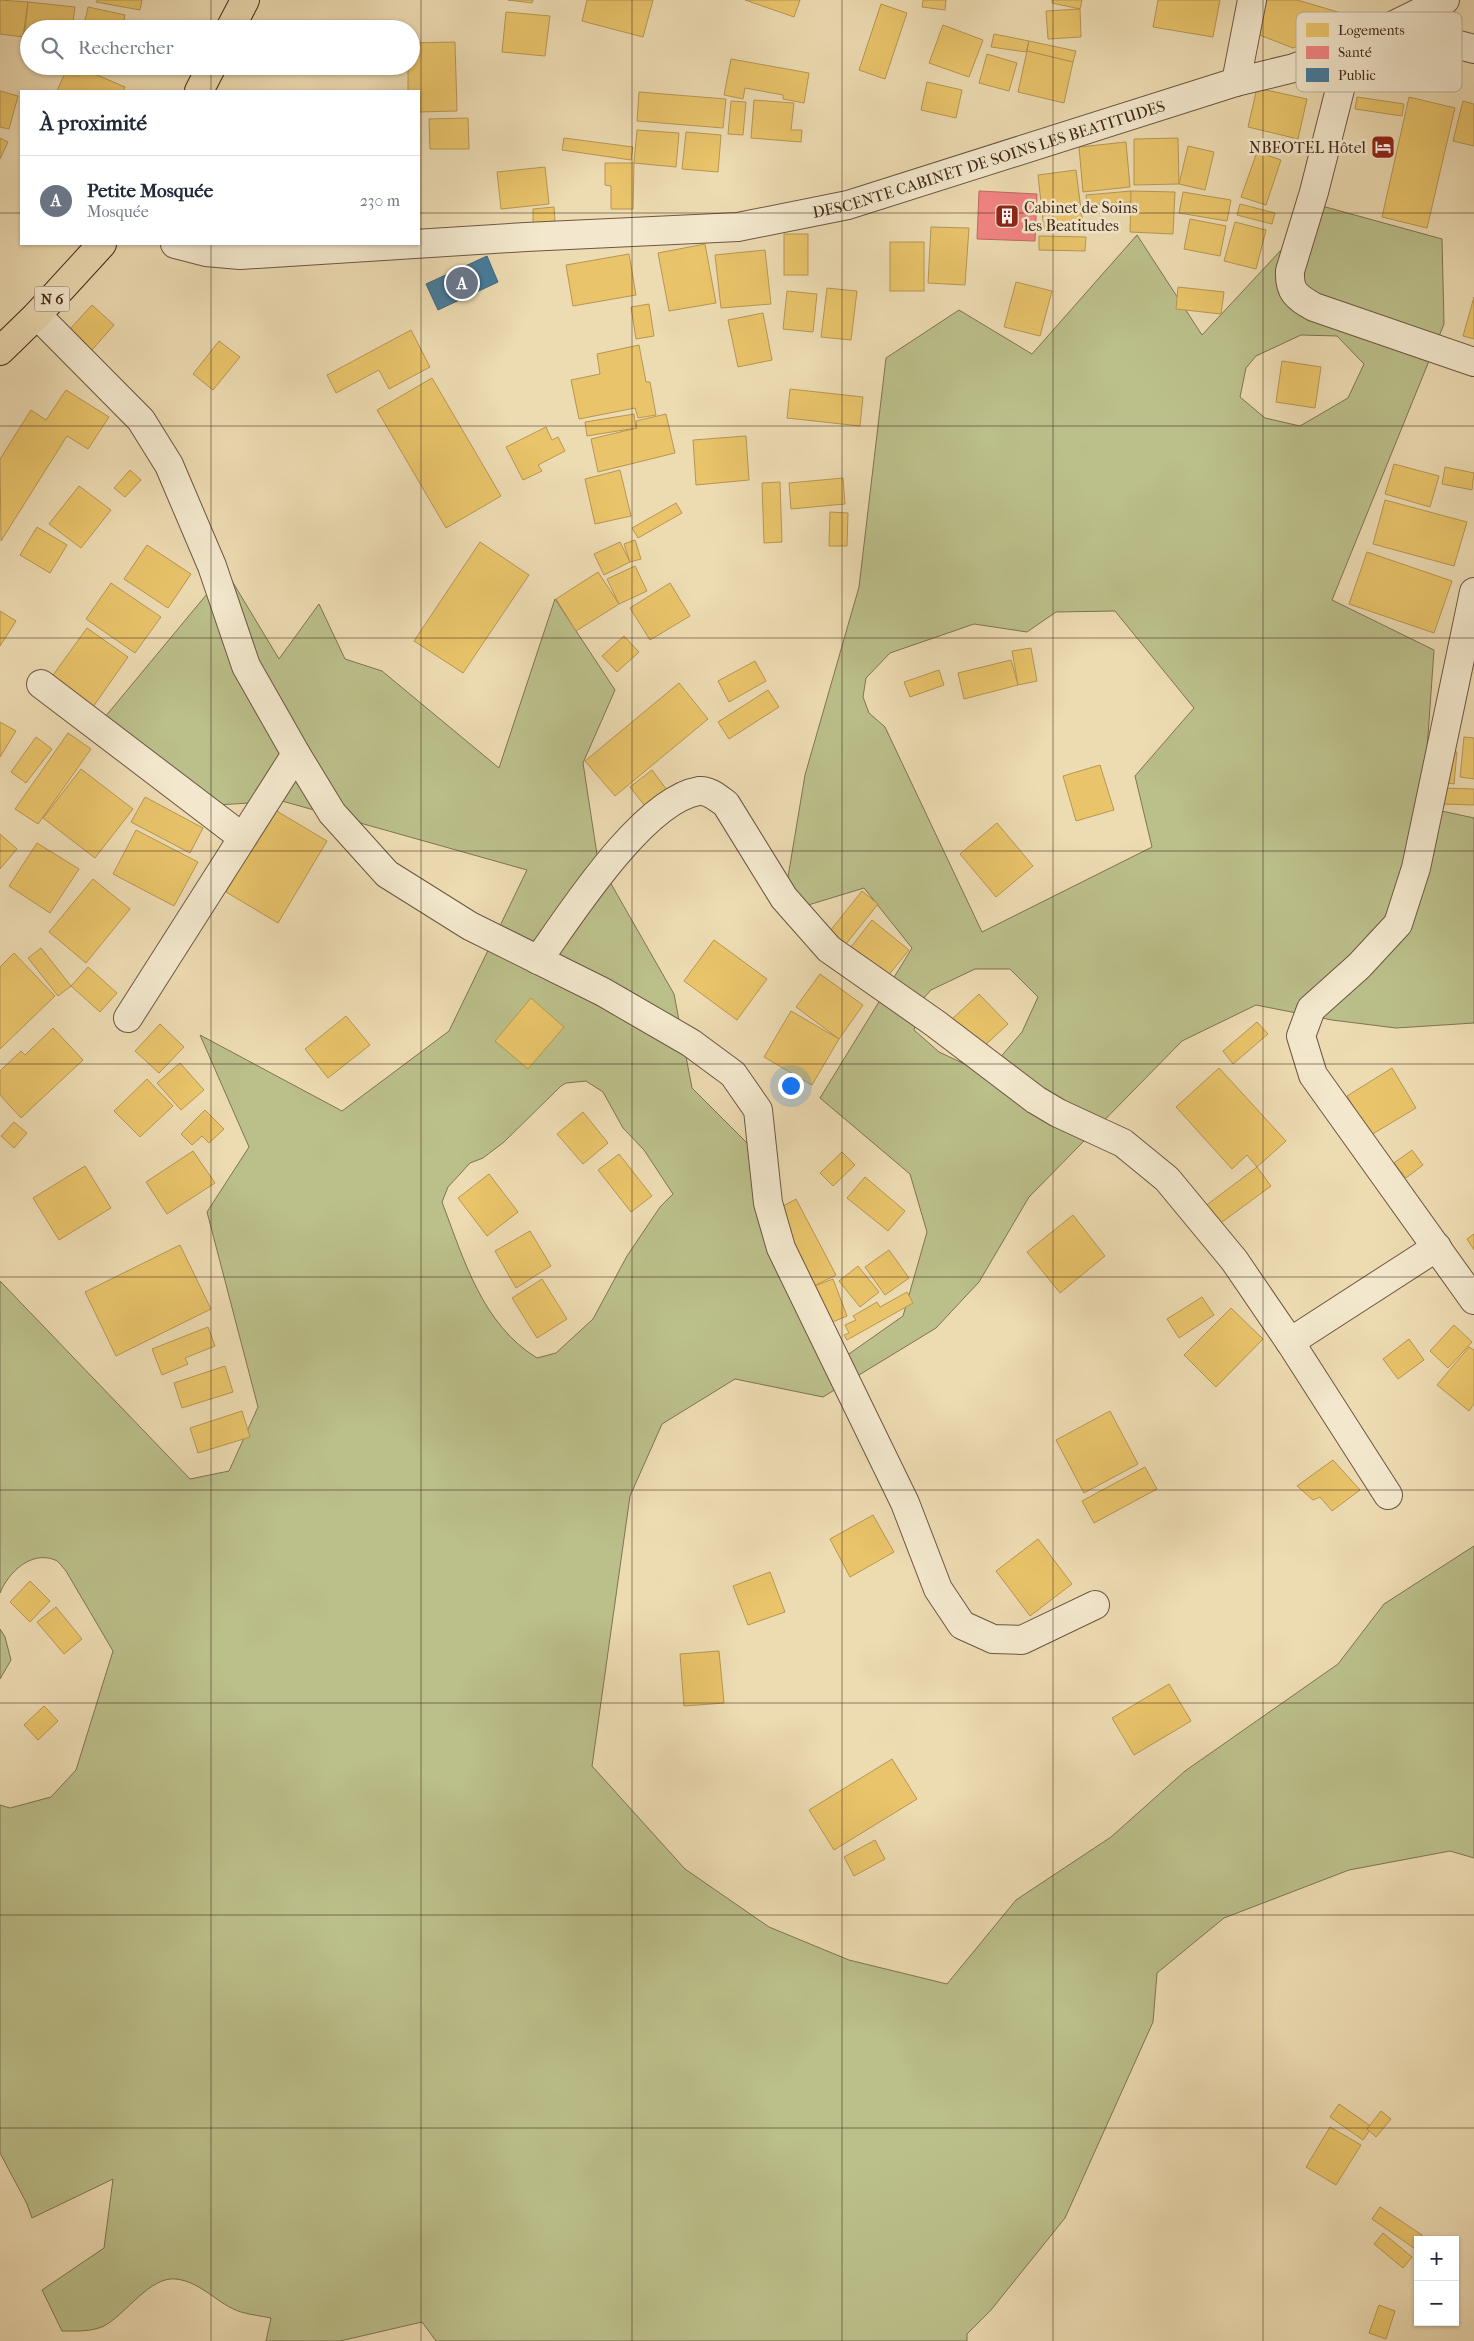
<!DOCTYPE html>
<html lang="fr">
<meta charset="utf-8">
<style>
body{margin:0;font-family:"IM FELL French Canon",serif;background:#f2f2f3;color:#1f2937}
.controls{position:absolute;right:15px;bottom:15px;display:grid;overflow:hidden;border-radius:0px;box-shadow:0 1px 4px #0004}
.controls button{width:45px;height:45px;display:grid;place-items:center;padding:0;border:0;border-bottom:1px solid #e0e1e3;background:#fff;color:#1f2937;font:25px sans-serif}
.you{position:absolute;left:790px;top:1085px;width:18px;height:18px;margin:-12px;border:4px solid #fff;border-radius:50%;background:#1a73e8;box-shadow:0 0 0 8px #1a73e833}
.badge{display:grid;place-items:center;width:32px;height:32px;border-radius:50%;background:#8f2418;color:#fff;font-size:16px;font-weight:700}
.pin{position:absolute;translate:-50% -50%;border:2px solid #fff;box-shadow:0 1px 5px #0006}
.list{margin:0;padding:0;list-style:none}
h2{display:flex;justify-content:space-between;align-items:center;height:65px;margin:0;padding:0 20px;font-size:21px}
h2 small{font-size:16px;font-weight:400;color:#747a83}
.list li{display:grid;grid-template-columns:32px 1fr auto;gap:15px;align-items:center;box-sizing:border-box;height:90px;padding:0 20px;border-top:1px solid #e0e1e3}
.list b{display:block;font-size:19px;white-space:nowrap}
.list p{margin:0;font-size:16px;white-space:nowrap;color:#747a83}
.list em{font-size:16px;font-style:normal;color:#747a83}
.icon{flex:none;width:28px;height:28px;fill:none;stroke:currentColor;stroke-width:2;stroke-linecap:round;stroke-linejoin:round}
.map{position:relative;flex:none;width:1474px;height:2341px;overflow:hidden}
.search{position:absolute;background:#fff;box-shadow:0 1px 4px #0004;left:20px;top:20px;width:400px;height:55px;display:flex;align-items:center;gap:12px;box-sizing:border-box;padding:0 18px;border-radius:28px;color:#747a83;font-size:19px}
.panel{position:absolute;background:#fff;box-shadow:0 1px 4px #0004;left:20px;top:90px;width:400px;height:155px;border-radius:0px}
.map>svg:first-child{display:block}
.green{fill:#bbbf8a;stroke:#7f7453;fill-rule:evenodd}
.homes{fill:#e9c46a;stroke:#b79653}
.health{fill:#f28482;stroke:#be6963}
.public{fill:#457b9d;stroke:#446376}
.lines{fill:none;stroke-linecap:round;stroke-linejoin:round}
.minor-casing{stroke:#6e5642;stroke-width:30}
.highway-casing{stroke:#432a1c;stroke-width:30}
.minor{stroke:#f3e8cd;stroke-width:28}
.highway{stroke:#eddbb2;stroke-width:28}
.grid{fill:none;stroke:#432a1c;stroke-width:1;stroke-opacity:0.55}
.labels{text-anchor:middle;dominant-baseline:central;stroke-width:5;stroke-linejoin:round;paint-order:stroke}
.shield{fill:#f3e8cd;stroke:#786351;stroke-width:1}
.shield-label{font-size:15px;font-weight:bold;fill:#432a1c}
.poi-label{font-size:16px;fill:#432a1c;stroke:#f3e8cd;text-anchor:end}
.street-label{font-size:16px;fill:#432a1c;stroke:#f3e8cd}
.key{fill:#f3e8cd;stroke:#beaf98;stroke-width:1}
.key-label{font-size:14px;fill:#432a1c}
</style>
<div class="map">
<svg width="1474" height="2341" viewBox="0 0 1474 2341">
<rect width="100%" height="100%" fill="#eddbb2"/>
<filter id="stains"><feTurbulence type="fractalNoise" baseFrequency=".004" numOctaves="4"/><feColorMatrix values="0 0 0 0 .2 0 0 0 0 .09 0 0 0 0 .02 0 0 0 .5 -.17"/></filter>
<radialGradient id="worn" r=".72"><stop offset=".6" stop-color="#630" stop-opacity="0"/><stop offset="1" stop-color="#630" stop-opacity=".3"/></radialGradient>
<!-- green -->
<g class="green">
<path d="M1322,206L1442,239L1444,324L1332,600L1434,650L1423,807L1474,818V1023L1396,1028L1332,1020L1256,1005L1182,1041L1029,1197L979,1282L936,1328L823,1397L735,1379L662,1424L630,1496L592,1766L685,1869L769,1927L849,1960L947,1984L1016,1900L1111,1837L1185,1771L1338,1664L1384,1604L1474,1546V1858L1450,1851L1349,1870L1224,1918L1157,1973L1153,2022L1065,2218L991,2310L967,2334V2341H436L422,2322L340,2341H266L271,2318C262,2316 251,2315 241,2312C218,2305 202,2282 176,2279C150,2276 126,2314 104,2326C91,2332 76,2331 62,2331L42,2290L104,2248L113,2179L32,2218L27,2204L0,2153V1805L10,1808L51,1797L76,1770L113,1651L66,1571C62,1567 59,1561 55,1560C31,1550 8,1573 0,1593V1281L190,1479L229,1471L258,1407L207,1212L249,1147L200,1035L342,1111L449,1031L527,870L282,801L217,805L105,717L226,571L279,659L319,604L345,659L382,671L499,768L555,599L615,690L583,763L598,861L674,994L692,1088L750,1146L846,1356L903,1316L927,1232L910,1174L820,1098L912,948L864,888L782,913L805,775L859,587L886,358L959,310L1032,354L1137,235L1202,335ZM1301,335L1337,336L1364,364L1348,398L1300,426L1265,418L1240,397L1246,368L1256,356ZM1115,611L1194,708L1135,776L1152,847L982,932L885,727L869,713L863,697L866,678L890,653L974,624L1027,632L1056,612ZM975,969H1010L1038,997L1022,1032L986,1074L939,1052L914,1030L921,1001L931,990ZM586,1081L603,1092L623,1128L644,1150L673,1194L660,1207L627,1256L593,1319L556,1353L537,1358C482,1324 464,1260 442,1202L448,1187L470,1163L483,1158L504,1142L561,1086L566,1083Z"/>
<path d="M0,1629L5,1637L11,1660L0,1679Z"/>
</g>
<!-- homes -->
<g class="homes">
<path d="M0,0L28,2L23,37L0,34Z"/>
<path d="M97,0H142L140,10L96,2Z"/>
<path d="M508,0H533L532,3Z"/>
<path d="M587,0H653L643,37L582,21Z"/>
<path d="M745,0H800L794,17Z"/>
<path d="M923,0H946L945,10L922,7Z"/>
<path d="M1052,0H1082L1080,9L1052,3Z"/>
<path d="M1158,0H1220L1213,37L1153,27Z"/>
<path d="M1267,0H1297L1355,17L1353,28L1293,48L1257,34Z"/>
<path d="M28,2L75,7L72,29H29V37H24Z"/>
<path d="M881,4L907,13L885,79L859,70Z"/>
<path d="M88,7L125,15L122,29H83Z"/>
<path d="M1080,9L1081,37L1048,39L1046,11Z"/>
<path d="M506,12L550,16L545,56L502,52Z"/>
<path d="M943,25L983,40L969,77L929,63Z"/>
<path d="M994,34L1029,41L1026,52L991,47Z"/>
<path d="M1029,41L1076,51L1073,62L1027,51Z"/>
<path d="M455,42L457,111L419,112V91H408V66H411V43Z"/>
<path d="M1027,51L1073,62L1064,103L1018,92Z"/>
<path d="M987,54L1017,63L1009,91L979,83Z"/>
<path d="M731,59L809,73L804,103L783,99V95L745,88L743,99L724,95Z"/>
<path d="M68,66H76L125,87L123,91H57Z"/>
<path d="M927,82L962,90L956,118L921,110Z"/>
<path d="M1257,88L1307,99L1298,139L1248,127Z"/>
<path d="M0,91L18,96L9,129L0,127Z"/>
<path d="M639,92L726,99L723,128L637,121Z"/>
<path d="M1357,97L1404,104L1402,116L1355,109Z"/>
<path d="M1409,97L1455,108L1427,228L1382,217Z"/>
<path d="M754,100L794,103L791,130H802L801,142L751,138Z"/>
<path d="M731,101L746,102L743,135L728,134Z"/>
<path d="M1463,101L1474,104V146L1453,141Z"/>
<path d="M468,118L469,149H430L429,119Z"/>
<path d="M637,130L679,133L676,167L634,163Z"/>
<path d="M686,132L721,135L718,172L682,169Z"/>
<path d="M0,138L8,142L0,159Z"/>
<path d="M564,138L633,147L631,160L562,150Z"/>
<path d="M1178,138L1179,184L1134,185V139Z"/>
<path d="M1126,142L1130,187L1083,192L1079,147Z"/>
<path d="M1188,146L1214,152L1205,190L1179,184Z"/>
<path d="M1257,152L1281,160L1266,205L1241,197Z"/>
<path d="M605,163H634L633,209H611V186L605,185Z"/>
<path d="M545,167L549,204L501,209L497,172Z"/>
<path d="M1076,170L1083,225L1044,230L1038,175Z"/>
<path d="M1131,191L1132,202L1087,205L1086,195Z"/>
<path d="M1131,191L1175,192L1173,234L1130,232Z"/>
<path d="M1183,192L1231,200L1227,221L1179,213Z"/>
<path d="M1240,204L1275,213L1272,224L1237,215Z"/>
<path d="M554,207L555,221L533,223V209Z"/>
<path d="M1190,219L1226,226L1220,256L1184,249Z"/>
<path d="M1235,222L1266,230L1256,269L1224,261Z"/>
<path d="M931,227L969,228L965,285L928,283Z"/>
<rect x="784" y="234" width="24" height="41"/>
<path d="M1039,236L1086,237L1085,251L1039,250Z"/>
<rect x="890" y="242" width="34" height="49"/>
<path d="M705,244L716,303L669,311L658,253Z"/>
<path d="M765,250L771,304L721,308L715,255Z"/>
<path d="M629,254L636,295L573,306L566,265Z"/>
<path d="M1016,282L1052,291L1040,336L1004,327Z"/>
<path d="M1178,287L1224,292L1221,314L1176,309Z"/>
<path d="M827,288L857,291L851,340L821,337Z"/>
<path d="M787,291L817,294L813,332L783,329Z"/>
<path d="M1474,297V339L1463,336Z"/>
<path d="M649,304L654,336L636,339L631,307Z"/>
<path d="M92,305L114,325L92,350L69,330Z"/>
<path d="M763,313L772,360L738,367L728,320Z"/>
<path d="M411,330L430,367L389,389L379,370L336,393L327,375Z"/>
<path d="M219,341L240,357L213,390L193,374Z"/>
<path d="M639,345L646,382H650L656,415L638,418L635,408L579,419L571,380L600,374L597,354Z"/>
<path d="M1282,361L1321,367L1315,408L1276,402Z"/>
<path d="M432,378L501,496L446,528L377,410Z"/>
<path d="M790,389L863,397L860,426L787,418Z"/>
<path d="M66,390L109,417L88,449L67,436L1,541L0,459L31,410L46,420Z"/>
<path d="M634,414L636,428L587,436L585,422Z"/>
<path d="M666,414L675,453L598,472L591,439L637,428L636,421Z"/>
<path d="M546,427L552,440L558,437L565,451L538,465L542,471L523,480L506,447Z"/>
<path d="M746,436L749,480L696,485L693,440Z"/>
<path d="M1394,464L1439,476L1430,507L1385,494Z"/>
<path d="M1445,467L1474,473L1472,490L1442,484Z"/>
<path d="M130,470L141,480L125,497L114,488Z"/>
<path d="M620,470L631,516L595,524L585,479Z"/>
<path d="M843,478L845,504L791,509L789,483Z"/>
<path d="M780,482L782,542L764,543L762,483Z"/>
<path d="M79,486L111,510L81,548L49,524Z"/>
<path d="M1385,500L1467,522L1454,566L1373,544Z"/>
<path d="M676,503L682,513L638,538L632,528Z"/>
<path d="M830,512L848,513L847,546H829Z"/>
<path d="M37,527L67,545L50,573L20,555Z"/>
<path d="M635,540L641,559L630,562L624,544Z"/>
<path d="M480,542L529,575L463,673L414,641Z"/>
<path d="M620,542L630,562L604,575L594,554Z"/>
<path d="M147,545L191,574L168,608L124,579Z"/>
<path d="M1367,552L1452,581L1434,633L1349,604Z"/>
<path d="M635,566L647,591L619,604L607,579Z"/>
<path d="M598,572L619,604L576,631L556,599Z"/>
<path d="M111,583L161,617L135,653L86,619Z"/>
<path d="M670,583L690,616L650,640L630,608Z"/>
<path d="M0,611L16,621L0,646Z"/>
<path d="M87,628L128,657L93,707L51,678Z"/>
<path d="M624,636L639,652L617,672L602,656Z"/>
<path d="M1031,648L1037,681L1018,685L1012,651Z"/>
<path d="M1011,660L1018,685L964,699L958,673Z"/>
<path d="M755,661L766,681L729,702L718,681Z"/>
<path d="M939,670L944,685L910,697L904,682Z"/>
<path d="M679,683L708,719L615,796L585,761Z"/>
<path d="M768,690L779,707L729,739L718,722Z"/>
<path d="M0,722L16,731L0,757Z"/>
<path d="M68,733L91,749L38,824L15,809Z"/>
<path d="M36,737L52,749L26,783L11,772Z"/>
<path d="M1464,737L1474,738V779L1460,777Z"/>
<path d="M1445,751L1457,752L1454,784L1441,782Z"/>
<path d="M1100,765L1114,810L1076,821L1063,776Z"/>
<path d="M81,769L133,809L95,858L43,818Z"/>
<path d="M652,770L670,794L649,811L630,787Z"/>
<path d="M1441,788L1474,789V805L1441,804Z"/>
<path d="M145,797L203,828L190,853L131,822Z"/>
<path d="M275,810L327,841L278,923L226,892Z"/>
<path d="M997,823L1033,866L996,897L960,854Z"/>
<path d="M136,830L198,862L174,906L113,874Z"/>
<path d="M0,834L17,849L0,869Z"/>
<path d="M37,843L79,869L50,913L9,886Z"/>
<path d="M93,879L130,909L86,963L49,932Z"/>
<path d="M862,891L878,904L846,944L830,931Z"/>
<path d="M872,920L909,950L883,982L847,952Z"/>
<path d="M714,940L767,979L737,1020L684,981Z"/>
<path d="M41,948L71,986L58,996L28,958Z"/>
<path d="M14,953L55,996L0,1049V967Z"/>
<path d="M88,967L117,993L100,1012L71,986Z"/>
<path d="M820,974L863,1005L839,1039L796,1007Z"/>
<path d="M979,994L1008,1024L981,1049L952,1019Z"/>
<path d="M531,998L564,1027L528,1069L495,1041Z"/>
<path d="M791,1011L839,1039L812,1085L764,1057Z"/>
<path d="M346,1016L370,1045L328,1078L305,1049Z"/>
<path d="M1257,1022L1268,1034L1233,1064L1223,1051Z"/>
<path d="M160,1024L184,1047L159,1073L135,1051Z"/>
<path d="M53,1028L83,1060L21,1118L0,1095V1071L21,1051L25,1055Z"/>
<path d="M180,1063L204,1090L181,1110L157,1083Z"/>
<path d="M1219,1068L1286,1141L1257,1167L1247,1155L1232,1169L1176,1107Z"/>
<path d="M1392,1068L1416,1108L1371,1135L1347,1096Z"/>
<path d="M147,1079L173,1106L140,1137L114,1111Z"/>
<path d="M205,1110L224,1129L209,1143L202,1136L192,1145L181,1134Z"/>
<path d="M583,1112L608,1143L583,1164L557,1134Z"/>
<path d="M14,1122L27,1133L14,1148L1,1136Z"/>
<path d="M1412,1150L1423,1165L1406,1178L1394,1163Z"/>
<path d="M193,1151L215,1183L167,1214L146,1182Z"/>
<path d="M842,1152L855,1165L833,1186L820,1173Z"/>
<path d="M619,1154L652,1196L631,1212L598,1170Z"/>
<path d="M85,1166L111,1208L59,1240L33,1198Z"/>
<path d="M1257,1167L1271,1186L1218,1225L1204,1207Z"/>
<path d="M489,1174L518,1212L487,1236L458,1198Z"/>
<path d="M865,1177L905,1211L888,1231L847,1198Z"/>
<path d="M796,1199L836,1275L812,1287L772,1212Z"/>
<path d="M1073,1215L1105,1256L1060,1293L1027,1252Z"/>
<path d="M530,1231L551,1266L516,1288L495,1251Z"/>
<path d="M1474,1234V1250L1467,1239Z"/>
<path d="M180,1245L211,1309L116,1356L85,1292Z"/>
<path d="M889,1250L909,1278L885,1295L865,1267Z"/>
<path d="M858,1266L879,1292L860,1307L839,1281Z"/>
<path d="M542,1279L567,1319L537,1338L512,1298Z"/>
<path d="M833,1279L847,1316L830,1323L819,1293L815,1295L812,1287Z"/>
<path d="M907,1292L913,1303L847,1340L844,1335L849,1333L845,1325L856,1320L853,1316L877,1302L880,1307Z"/>
<path d="M1202,1297L1214,1315L1179,1338L1167,1319Z"/>
<path d="M1231,1308L1263,1339L1216,1387L1184,1355Z"/>
<path d="M1454,1325L1472,1342L1448,1368L1430,1351Z"/>
<path d="M208,1327L215,1346L185,1358L188,1364L162,1375L152,1349Z"/>
<path d="M1409,1339L1424,1360L1398,1379L1383,1359Z"/>
<path d="M1469,1347L1474,1350V1404L1469,1411L1437,1385Z"/>
<path d="M225,1366L233,1392L182,1408L174,1383Z"/>
<path d="M242,1411L250,1437L198,1453L190,1428Z"/>
<path d="M1110,1411L1138,1464L1084,1493L1056,1440Z"/>
<path d="M1333,1460L1360,1490L1332,1511L1320,1497L1313,1500L1297,1486Z"/>
<path d="M1145,1467L1157,1489L1094,1523L1082,1501Z"/>
<path d="M873,1515L894,1552L850,1577L830,1539Z"/>
<path d="M1038,1539L1072,1584L1030,1616L996,1571Z"/>
<path d="M770,1572L785,1612L748,1625L733,1586Z"/>
<path d="M30,1581L50,1601L30,1622L10,1602Z"/>
<path d="M56,1607L82,1639L64,1654L37,1622Z"/>
<path d="M719,1651L724,1703L684,1706L680,1654Z"/>
<path d="M1169,1684L1191,1721L1134,1755L1112,1718Z"/>
<path d="M44,1706L58,1721L38,1740L24,1725Z"/>
<path d="M892,1759L917,1799L834,1850L809,1810Z"/>
<path d="M875,1840L885,1859L854,1876L844,1857Z"/>
<path d="M1339,2104L1372,2127L1363,2140L1330,2117Z"/>
<path d="M1381,2111L1391,2119L1376,2137L1367,2129Z"/>
<path d="M1330,2127L1361,2145L1336,2185L1306,2167Z"/>
<path d="M1380,2207L1422,2235L1414,2248L1372,2219Z"/>
<path d="M1383,2233L1412,2257L1403,2268L1374,2244Z"/>
<path d="M1379,2305L1395,2311L1386,2339L1369,2333Z"/>
</g>
<!-- health -->
<path class="health" d="M979,191L1037,194L1035,241L977,239Z"/>
<!-- public -->
<path class="public" d="M487,256L498,282L438,310L426,284Z"/>
<g class="lines">
<!-- minor casing -->
<g class="minor-casing">
<g id="minor">
<path d="M1390,27L1474,49"/>
<path d="M1351,46L1314,192L1290,271C1289,293 1297,297 1314,307L1474,362"/>
<path d="M1236,82L1252,0"/>
<path id="s1" d="M175,244L206,252L240,255L526,237L738,227L848,205L1236,82L1294,68L1351,46L1445,0"/>
<path d="M37,315L141,420L169,465L212,566L246,666L296,754L128,1018"/>
<path d="M1474,592L1416,868L1398,924L1359,966L1311,1009L1301,1036L1313,1075L1474,1300"/>
<path d="M41,684L242,837"/>
<path d="M296,754L332,813L387,874L470,926L603,992L691,1043L733,1074L758,1110L768,1203L781,1248L905,1503L938,1589L962,1625L993,1639L1022,1640L1095,1605"/>
<path d="M538,960C570,915 643,800 699,791C709,790 718,798 726,804L784,898L829,949L936,1024L1036,1100L1058,1113L1123,1143L1167,1179L1234,1260L1290,1342L1388,1495"/>
<path d="M1290,1342L1437,1247"/>
</g>
</g>
<!-- highway casing -->
<g class="highway-casing">
<g id="highway">
<path d="M230,29L245,0"/>
<path d="M199,91L212,66"/>
<path d="M0,351L37,315L102,244"/>
</g>
</g>
<!-- minor -->
<use href="#minor" class="minor"/>
<!-- highway -->
<use href="#highway" class="highway"/>
</g>
<!-- grid -->
<path class="grid" d="M211,0V29M421,0V2341M632,0V2341M842,0V2341M1053,0V2341M1263,0V2341M211,66V91M0,213H21M419,213H1474M211,244V2341M0,426H1474M0,638H1474M0,851H1474M0,1064H1474M0,1277H1474M0,1490H1474M0,1703H1474M0,1915H1474M0,2128H1474"/>
<!-- icons -->
<defs>
<g id="hotel-square" transform="scale(1.25)"><rect x="-9" y="-9" width="18" height="18" rx="4" fill="#8f2418" stroke="#f3e8cd"/><path d="M-6-4.5h1.5V1H6V5H4.5V3h-9V5H-6ZM-4 0a1.8 1.8 0 1 1 3.6 0ZM.5 0V-2.5h3Q6-2.5 6 0Z" fill="#fff"/></g>
<g id="building-square" transform="scale(1.25)"><rect x="-9" y="-9" width="18" height="18" rx="4" fill="#8f2418" stroke="#f3e8cd"/><path d="M-4-6H4V6H1V3H-1V6H-4ZM-2.5-4.3h1.7v1.8h-1.7ZM.8-4.3h1.7v1.8H.8ZM-2.5-1h1.7V.8h-1.7ZM.8-1h1.7V.8H.8Z" fill="#fff"/></g>
</defs>
<g fill-rule="evenodd">
<use href="#hotel-square" x="1383" y="147"/>
<use href="#building-square" x="1007" y="216"/>
</g>
<g class="labels">
<!-- shield labels -->
<rect class="shield" x="34.5" y="286.5" width="35" height="25" rx="4"/>
<g class="shield-label">
<text x="52" y="299">N 6</text>
</g>
<!-- poi labels -->
<g class="poi-label">
<text x="1366" y="147">NBEOTEL Hôtel</text>
<text x="1024" y="207" text-anchor="start">Cabinet de Soins<tspan x="1024" dy="18">les Beatitudes</tspan></text>
</g>
<!-- street labels -->
<g class="street-label">
<text stroke="none"><textPath href="#s1" startOffset="825">DESCENTE CABINET DE SOINS LES BEATITUDES</textPath></text>
</g>
</g>
<!-- legend -->
<rect x="1296" y="12" width="166" height="80" rx="8" class="key"/>
<rect x="1306" y="23" width="23" height="14" fill="#e9c46a"/>
<rect x="1306" y="46" width="23" height="13" fill="#f28482"/>
<rect x="1306" y="68" width="23" height="14" fill="#457b9d"/>
<g class="key-label">
<text x="1338" y="35">Logements</text>
<text x="1338" y="57">Santé</text>
<text x="1338" y="80">Public</text>
</g>
<rect width="100%" height="100%" filter="url(#stains)"/>
<rect width="100%" height="100%" fill="url(#worn)"/>
</svg>
<div class="controls">
<button>+</button>
<button>−</button>
</div>
<div class="you"></div>
<div class="pin badge" style="left:462px;top:283px;background:#6b7280">A</div>
<div class="search"><svg class="icon" aria-label="search" viewBox="0 0 24 24"><circle cx="10" cy="10" r="6"/><path d="M15 15l6 6"/></svg>Rechercher</div>
<section class="panel">
<h2>À proximité<small></small></h2>
<ul class="list">
<li><span class="badge" style="background:#6b7280">A</span><div><b>Petite Mosquée</b><p>Mosquée</p></div><em>230 m</em></li>
</ul>
</section>
</div>
